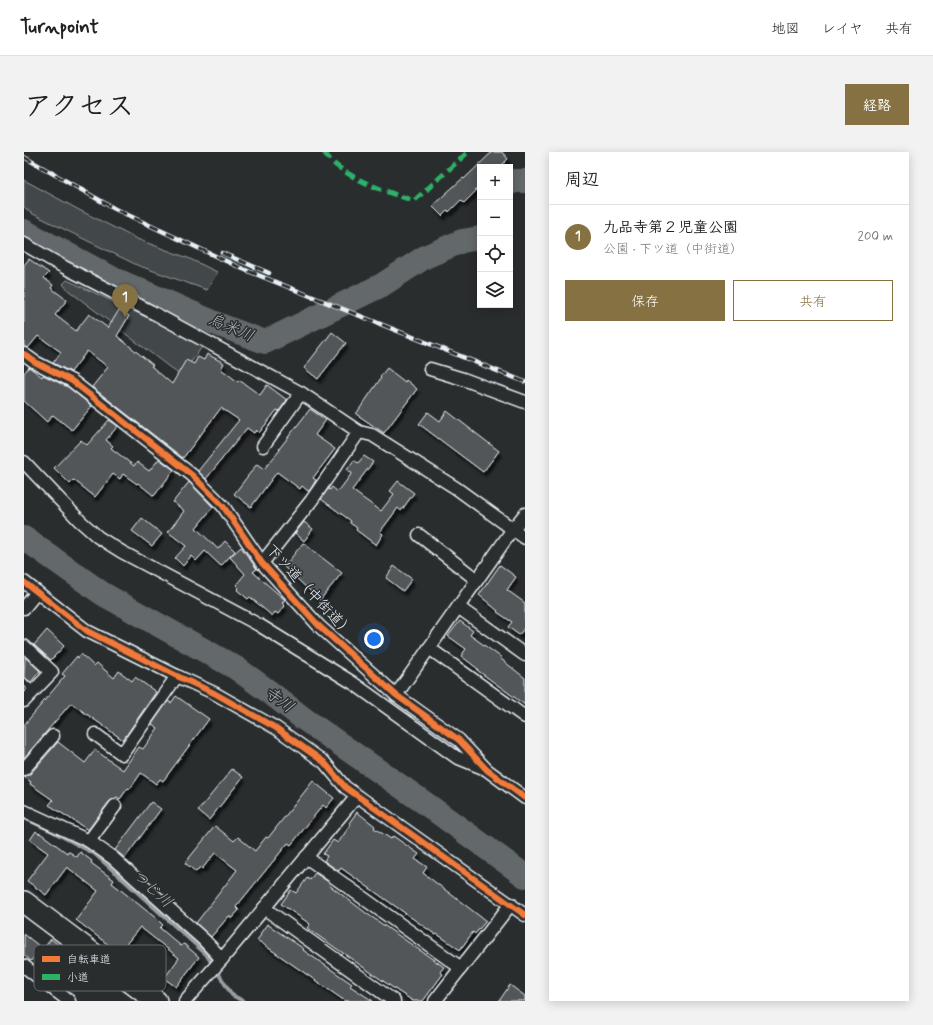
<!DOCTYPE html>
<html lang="ja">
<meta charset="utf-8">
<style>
body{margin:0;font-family:Mynerve,"Klee One",sans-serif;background:#f2f2f2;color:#222}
.controls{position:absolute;right:12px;top:12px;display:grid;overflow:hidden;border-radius:0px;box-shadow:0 2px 10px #0003}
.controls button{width:36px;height:36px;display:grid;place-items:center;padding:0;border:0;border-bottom:1px solid #e0e0e0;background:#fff;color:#222;font:20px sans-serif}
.you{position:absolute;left:350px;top:487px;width:14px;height:14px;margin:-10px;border:3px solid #fff;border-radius:50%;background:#1a73e8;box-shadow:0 0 0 6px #1a73e833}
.badge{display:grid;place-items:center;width:26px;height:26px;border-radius:50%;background:#857141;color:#fff;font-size:13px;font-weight:700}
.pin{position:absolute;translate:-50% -33px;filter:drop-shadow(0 1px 2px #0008)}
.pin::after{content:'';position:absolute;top:21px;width:14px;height:12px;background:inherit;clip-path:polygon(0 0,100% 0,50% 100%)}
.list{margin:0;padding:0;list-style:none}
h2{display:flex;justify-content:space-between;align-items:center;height:52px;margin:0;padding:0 16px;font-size:17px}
h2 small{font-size:13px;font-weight:400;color:#767676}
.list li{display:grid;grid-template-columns:26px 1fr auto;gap:12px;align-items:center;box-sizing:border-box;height:64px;padding:0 16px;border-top:1px solid #e0e0e0}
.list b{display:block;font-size:15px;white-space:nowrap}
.list p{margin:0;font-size:13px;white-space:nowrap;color:#767676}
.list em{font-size:13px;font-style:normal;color:#767676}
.actions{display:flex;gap:8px;padding:12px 16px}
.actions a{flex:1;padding:9px 0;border:1px solid #857141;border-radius:0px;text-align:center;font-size:14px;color:#857141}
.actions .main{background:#857141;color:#fff}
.icon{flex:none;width:22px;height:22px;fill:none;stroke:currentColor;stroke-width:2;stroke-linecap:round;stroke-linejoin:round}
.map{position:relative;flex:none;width:501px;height:849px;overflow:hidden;border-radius:0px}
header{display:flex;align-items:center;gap:24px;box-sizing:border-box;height:56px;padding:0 20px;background:#fff;border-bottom:1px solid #e0e0e0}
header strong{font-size:19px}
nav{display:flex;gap:22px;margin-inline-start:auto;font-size:14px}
.intro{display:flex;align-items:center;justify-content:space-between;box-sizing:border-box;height:96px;padding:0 24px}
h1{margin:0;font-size:28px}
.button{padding:10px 18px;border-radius:0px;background:#857141;color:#fff;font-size:14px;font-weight:700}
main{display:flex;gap:24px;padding:0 24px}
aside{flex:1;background:#fff;border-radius:0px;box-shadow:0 2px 10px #0003}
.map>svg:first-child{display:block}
.green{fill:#424648;stroke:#959ca0}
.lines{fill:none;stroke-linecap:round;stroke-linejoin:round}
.stream{stroke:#989fa3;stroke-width:4}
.river{stroke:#63686b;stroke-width:24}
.building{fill:#535759;stroke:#e8f1f8;filter:url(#shadow)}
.service-casing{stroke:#e8f1f8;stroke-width:9}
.minor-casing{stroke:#e8f1f8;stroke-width:15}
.trunk-casing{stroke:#e8f1f8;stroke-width:24}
.service{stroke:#2a2d2e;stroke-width:6}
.minor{stroke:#2a2d2e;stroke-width:12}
.trunk{stroke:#2a2d2e;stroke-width:21}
.rail-casing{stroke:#e8f1f8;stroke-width:4.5}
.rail{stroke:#2a2d2e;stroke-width:3;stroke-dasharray:9;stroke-linecap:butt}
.quiet{stroke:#2db169;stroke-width:5;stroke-dasharray:10 5;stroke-linecap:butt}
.cycleway-casing{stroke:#2a2d2e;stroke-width:8}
.cycleway{stroke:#f17a3a;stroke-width:6}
.labels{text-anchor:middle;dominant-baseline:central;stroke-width:3;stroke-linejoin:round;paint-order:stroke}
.street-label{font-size:15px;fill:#e8f1f8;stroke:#2a2d2e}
.water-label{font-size:16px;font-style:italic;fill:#acb3b9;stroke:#2a2d2e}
.key{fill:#2a2d2e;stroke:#63686b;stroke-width:1}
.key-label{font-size:11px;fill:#e8f1f8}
</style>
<header>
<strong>Turnpoint</strong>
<nav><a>地図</a><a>レイヤ</a><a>共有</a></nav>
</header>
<div class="intro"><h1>アクセス</h1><a class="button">経路</a></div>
<main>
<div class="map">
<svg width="501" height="849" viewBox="0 0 501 849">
<defs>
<filter id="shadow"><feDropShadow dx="2.5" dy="4.5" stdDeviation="1" flood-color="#0009"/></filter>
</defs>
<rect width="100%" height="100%" fill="#2a2d2e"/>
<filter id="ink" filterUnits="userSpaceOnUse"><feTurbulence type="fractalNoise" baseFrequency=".025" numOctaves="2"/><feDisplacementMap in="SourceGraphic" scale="8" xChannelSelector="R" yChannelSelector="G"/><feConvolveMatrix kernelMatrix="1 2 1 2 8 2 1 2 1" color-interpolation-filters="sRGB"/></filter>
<g filter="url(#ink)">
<!-- green -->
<g class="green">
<path d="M0,28L57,59L113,87L164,106L193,120L183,138L113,113L7,61L0,55Z"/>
<path d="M43,128L180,192L157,224L44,138L39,132Z"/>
</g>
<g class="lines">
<!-- stream -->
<path class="stream" d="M0,666L30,680L71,702L182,802L208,843L219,849"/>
<!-- river -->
<g class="river">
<path d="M486,31L490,29H501"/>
<path d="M0,79L88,126L198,174L241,190L358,133L401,105L438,89L456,86"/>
<path d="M0,386L79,442L212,516L244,539L280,567L405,654L501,724"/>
</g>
</g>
<!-- building -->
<g class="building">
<path d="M468,0H478L484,7L476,15H456V33L451,38L452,39L440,51L437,48L425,60L424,58L418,64L408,54L439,26L440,27Z"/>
<path d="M5,107L25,121L20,126L29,133L27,136L43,148L31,163L52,179L65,162L84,176L95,158L105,164L93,184L129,213L127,214L148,232L162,208L170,212L174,205L180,208L183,202L200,211L197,217L214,230L215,228L236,243L243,233L263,248L255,259L253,258L235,281L232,278L230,281L223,276L182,327L174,319L215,268L197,256L159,306L68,235L84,215L63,199L47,220L29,211L37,200L14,184L4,196L0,195V113Z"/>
<path d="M308,180L322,191L294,227L280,216Z"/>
<path d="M5,215L18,225L19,223L44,235L68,254L48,278L29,263L23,270L0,249V221Z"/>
<path d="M363,216L381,230L382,228L393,237L360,281L332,262L357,226L356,225Z"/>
<path d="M286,257L302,268L291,283L311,297L289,326L292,328L286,338L284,339L278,334L276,337L253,320L227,355L210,342L233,312L240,317L256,298L255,297Z"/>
<path d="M423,259L475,299L459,320L395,272L404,260L416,269Z"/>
<path d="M85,268L94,274L82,288L89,294L87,296L110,314L113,310L125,319L135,307L150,318L130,344L114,331L113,332L99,322L96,327L89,322L71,345L50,328L46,332L30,316L57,288L63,293Z"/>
<path d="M340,304L349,310L328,338L340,347L357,359L370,342L366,339L374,329L390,341L377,359L374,356L356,380L359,382L352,393L332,378L333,376L326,371L327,369L297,347L304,337L306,338L308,335L314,340L328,321L323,318L330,308L334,311Z"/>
<path d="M165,330L189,355L172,376L194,397L201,389L211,399L197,414L181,399L172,409L167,404L159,414L151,406L162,394L144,380L160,359L149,350Z"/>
<path d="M118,366L138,382L128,394L108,379Z"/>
<path d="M280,370L289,377L280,389L271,381Z"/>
<path d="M279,391L318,421L296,448L260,415Z"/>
<path d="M217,395L233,417L229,420L261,448L258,451L261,454L254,462L251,460L248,464L226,445L224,447L213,438L215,436L212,433L221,422L206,405Z"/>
<path d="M476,413L492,425L483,438L501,451V475L495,483L484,475L488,470L473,460L474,459L455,443Z"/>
<path d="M370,414L388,427L379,439L362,426Z"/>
<path d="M436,469L449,479L446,483L478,506L477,507L501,526V553L453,518L454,517L437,504L442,497L424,484Z"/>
<path d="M23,478L40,494L27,508L10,493Z"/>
<path d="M57,502L70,514L73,511L90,526L95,519L108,529L111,525L132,540L99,588L47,551L0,606V573L41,524L38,522L53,504L54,506Z"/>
<path d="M1,505L16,519L7,530L0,526Z"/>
<path d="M152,544L185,567L139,629L136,627L132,632L117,621L106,637L104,636L96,647L93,645L85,650L64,678L25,653L29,648L6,632L7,630L0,625L6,622L34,590L61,611L71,598L99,618L115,595L119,597L134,576L128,572L144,549L147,551Z"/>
<path d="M208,617L219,625L185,668L174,659Z"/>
<path d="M289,629L310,646L302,656L299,653L267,693L264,691L212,755L215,758L208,766L205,764L187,785L172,771L213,718L191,701L178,717L176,715L172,720L161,711L191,674L210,689L214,685L231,699L242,685L244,686Z"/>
<path d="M127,650L137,657L101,706L91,698Z"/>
<path d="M333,660L351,674L350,676L367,687L369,684L395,702L391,707L403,715L399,721L462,769L451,782L449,780L436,798L413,782L412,783L317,716L315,719L300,709L303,704L299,702L309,688L314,691L327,672L325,671Z"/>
<path d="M12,679L15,682L16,681L43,701L44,699L53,705L56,700L68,709L67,711L90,728L88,731L133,767L139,773L136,776L157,794L160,792L175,805L152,835L141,827L136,834L122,823L129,814L142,824L155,806L116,775L95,801L52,768L74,739L43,715L22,743L3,729L24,701L6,688Z"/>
<path d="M291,721L306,731L305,733L342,761L420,815L416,820L419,822L399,849H389L375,840L283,776L286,772L257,752L267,738L272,741L283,726L286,728Z"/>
<path d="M243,772L280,797L279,798L328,832L326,834L349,849H321L233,788L237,783L236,782Z"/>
<path d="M0,782L19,797L27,787L41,798L25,817L10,805L7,809L0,803Z"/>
<path d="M486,833L501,844V849H475Z"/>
</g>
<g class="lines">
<!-- service casing -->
<g class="service-casing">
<path id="service" d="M0,530L10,539"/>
</g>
<!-- minor casing -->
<g class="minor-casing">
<g id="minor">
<path d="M0,92L40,115L126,159L277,241L335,280L348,283L432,336L501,386"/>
<path d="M0,202L11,210L48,229L168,323L199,354L238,411L295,474L372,543L435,588L463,618L501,646"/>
<path d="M406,217L439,227L501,250"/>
<path d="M239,294L277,241"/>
<path d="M0,310L56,369L74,385L98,400L235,473L329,531L432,605L459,616"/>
<path d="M395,383L453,428"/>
<path d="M238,411L287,349L335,280"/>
<path d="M0,430L63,479L153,524L190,541L252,576L300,610L321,635L501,763"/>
<path d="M434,455L501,503"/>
<path d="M0,456L13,440"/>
<path d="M0,494L28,520L0,549"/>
<path d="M405,496L501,565"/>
<path d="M372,543L489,377L501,362"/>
<path d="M71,582L98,602L153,524"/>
<path d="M0,617L29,584"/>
<path d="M0,659L65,689L89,706L180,788L198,807"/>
<path d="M65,689L91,654"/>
<path d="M282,705L437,816"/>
<path d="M240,756L370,849"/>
<path d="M0,814L32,839L64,797"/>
<path d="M32,839L45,849"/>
<path d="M161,849L198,807L333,644"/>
<path d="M411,849L487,752"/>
</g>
</g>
<!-- trunk casing -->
<g class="trunk-casing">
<path id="trunk" d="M0,750L132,849"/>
</g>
<!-- service -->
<use href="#service" class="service"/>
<!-- minor -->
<use href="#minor" class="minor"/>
<!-- trunk -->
<use href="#trunk" class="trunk"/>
<!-- rail casing -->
<g class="rail-casing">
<g id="rail">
<path d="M0,5L91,57L219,117L501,230"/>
<path d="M198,101L245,121"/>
</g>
</g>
<!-- rail -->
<use href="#rail" class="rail"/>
<!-- quiet -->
<path class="quiet" d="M300,0C304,5 308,11 313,14C335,31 364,40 390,49L444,0"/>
<!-- cycleway casing -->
<g class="cycleway-casing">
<g id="cycleway">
<path d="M0,202L11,210L48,229L168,323L199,354L238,411L295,474L372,543L435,588L463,618L501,646"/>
<path d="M0,430L63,479L153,524L190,541L252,576L300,610L321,635L501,763"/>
</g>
</g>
<!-- cycleway -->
<use href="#cycleway" class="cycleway"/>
</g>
</g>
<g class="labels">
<!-- street labels -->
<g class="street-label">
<text transform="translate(285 439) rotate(47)">下ツ道（中街道）</text>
</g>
<!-- water labels -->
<g class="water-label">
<text transform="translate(207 176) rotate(23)">烏米川</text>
<text transform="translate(255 548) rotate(36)">寺川</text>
<text transform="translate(128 737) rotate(42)">つじ川</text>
</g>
</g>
<!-- legend -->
<rect x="10" y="793" width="132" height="46" rx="6" class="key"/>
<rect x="18" y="804" width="18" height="6" fill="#f17a3a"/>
<rect x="18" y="822" width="18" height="6" fill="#2db169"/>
<g class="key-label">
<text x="43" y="811">自転車道</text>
<text x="43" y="829">小道</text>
</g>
</svg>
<div class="controls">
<button>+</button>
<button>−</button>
<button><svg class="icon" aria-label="locate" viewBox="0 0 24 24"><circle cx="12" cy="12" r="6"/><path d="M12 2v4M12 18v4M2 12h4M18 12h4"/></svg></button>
<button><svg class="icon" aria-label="layers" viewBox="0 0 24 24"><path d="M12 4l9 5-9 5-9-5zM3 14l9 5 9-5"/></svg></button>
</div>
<div class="you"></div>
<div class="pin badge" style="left:101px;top:165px">1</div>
</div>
<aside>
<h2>周辺<small></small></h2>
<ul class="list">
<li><span class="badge">1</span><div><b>九品寺第２児童公園</b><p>公園 · 下ツ道（中街道）</p></div><em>200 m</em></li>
</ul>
<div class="actions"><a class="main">保存</a><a>共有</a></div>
</aside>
</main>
